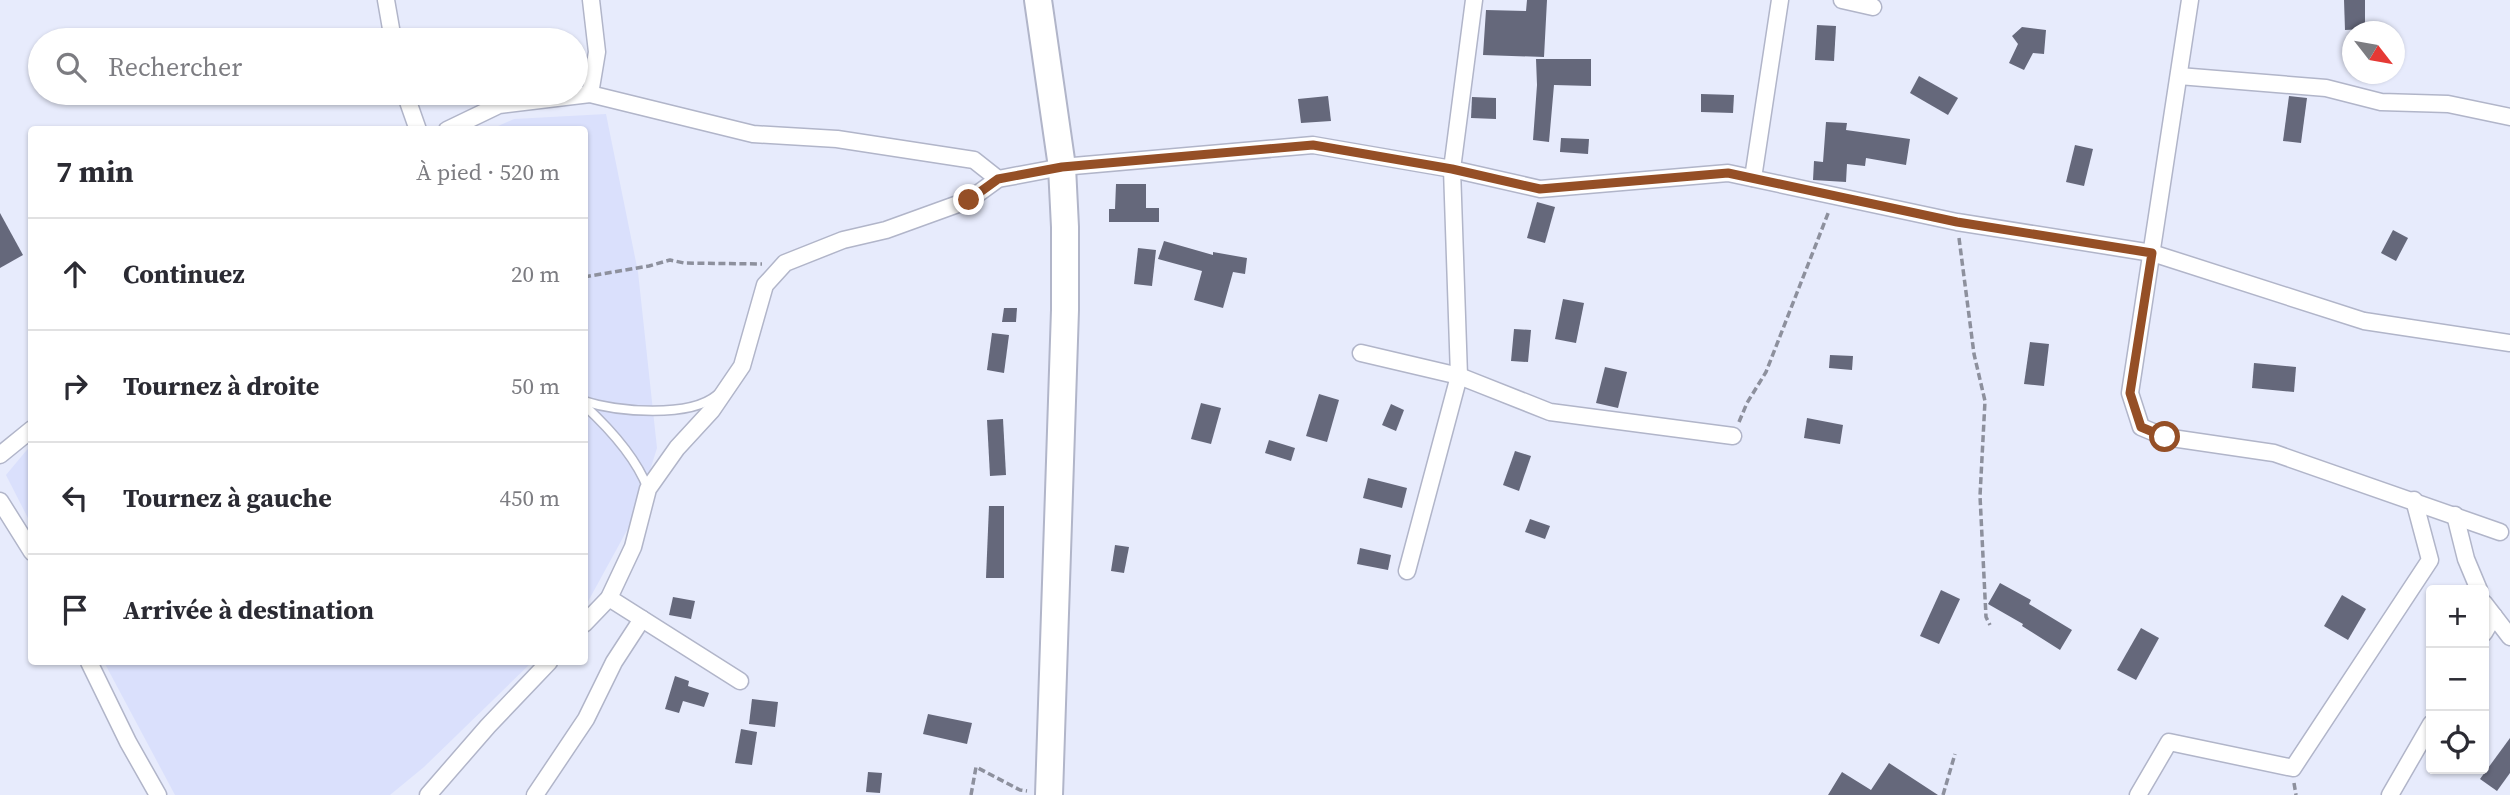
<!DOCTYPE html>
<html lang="fr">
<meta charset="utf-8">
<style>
body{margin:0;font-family:"Source Serif 4",serif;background:#f7f7f7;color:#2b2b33}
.controls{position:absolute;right:21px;bottom:21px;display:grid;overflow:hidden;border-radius:7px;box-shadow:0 2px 5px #0004}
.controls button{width:63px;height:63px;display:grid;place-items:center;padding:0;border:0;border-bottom:2px solid #e1e1e2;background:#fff;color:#2b2b33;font:35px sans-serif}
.compass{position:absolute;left:2342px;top:21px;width:63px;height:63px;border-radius:50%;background:#fff;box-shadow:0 2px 5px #0004;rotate:121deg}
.stop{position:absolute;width:21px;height:21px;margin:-16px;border:5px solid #954f26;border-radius:50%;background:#fff}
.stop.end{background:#954f26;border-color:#fff;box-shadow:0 2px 7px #0008}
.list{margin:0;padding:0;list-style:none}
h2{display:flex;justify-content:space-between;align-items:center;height:91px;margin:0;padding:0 28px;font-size:30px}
h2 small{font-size:23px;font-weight:400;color:#7c7c81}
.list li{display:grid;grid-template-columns:46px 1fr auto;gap:21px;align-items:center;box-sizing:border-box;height:112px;padding:0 28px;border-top:2px solid #e1e1e2}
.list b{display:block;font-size:26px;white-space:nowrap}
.list em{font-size:23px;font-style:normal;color:#7c7c81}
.icon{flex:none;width:38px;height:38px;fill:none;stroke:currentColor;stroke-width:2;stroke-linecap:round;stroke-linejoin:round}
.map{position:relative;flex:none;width:2510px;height:795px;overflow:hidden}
.search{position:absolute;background:#fff;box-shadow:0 2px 5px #0004;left:28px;top:28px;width:560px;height:77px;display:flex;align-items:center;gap:18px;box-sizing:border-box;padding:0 24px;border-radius:38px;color:#7c7c81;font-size:26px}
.panel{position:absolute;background:#fff;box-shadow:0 2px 5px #0004;left:28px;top:126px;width:560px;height:539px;border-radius:7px}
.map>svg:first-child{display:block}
.built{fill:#dae0fc}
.building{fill:#65687b}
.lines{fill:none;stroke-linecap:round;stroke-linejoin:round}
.lane-casing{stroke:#b1b5c9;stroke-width:11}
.street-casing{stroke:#b1b5c9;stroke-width:19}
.primary-casing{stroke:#b1b5c9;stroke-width:30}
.path{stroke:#8d909d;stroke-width:3.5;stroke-dasharray:7 3.5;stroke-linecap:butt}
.lane{stroke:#fff;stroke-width:8}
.street{stroke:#fff;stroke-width:16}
.primary{stroke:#fff;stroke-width:26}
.route{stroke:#954f26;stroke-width:9}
</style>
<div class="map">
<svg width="2510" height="795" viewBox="0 0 2510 795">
<rect width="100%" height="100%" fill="#e7ebfc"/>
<!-- built -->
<g class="built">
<path d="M606,114L638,272L657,448L637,512L585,607L584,130H489L514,119Z"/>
<path d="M31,445V524L6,475Z"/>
<path d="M104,662H532L424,767L390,795H175Z"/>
</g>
<!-- building -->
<g class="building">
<path d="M1527,0H1547L1544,57L1483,55L1486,10L1526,11Z"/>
<path d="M2344,0H2365V29L2345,30Z"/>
<path d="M1817,25L1836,26L1834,61L1815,60Z"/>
<path d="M2022,27L2046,30L2044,54L2033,53L2024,70L2009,63L2018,44L2012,36Z"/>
<path d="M1536,59H1591V86L1554,85L1549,142L1533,140L1537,85Z"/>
<path d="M1919,76L1958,98L1948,115L1910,93Z"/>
<path d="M1701,94L1734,95L1733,113L1701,112Z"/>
<path d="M1328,96L1331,121L1301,123L1298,99Z"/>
<path d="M2289,96L2307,98L2301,143L2283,141Z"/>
<path d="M1472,97L1496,98V119L1471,118Z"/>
<path d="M1826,122L1847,123L1846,130L1910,139L1906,165L1866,158L1865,166L1847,164L1846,182L1813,180L1814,161L1823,162Z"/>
<path d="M1561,138L1589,139L1588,154L1560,152Z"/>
<path d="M2075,145L2093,149L2084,186L2066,182Z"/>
<path d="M1116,184H1146V208H1159V222H1109V209H1115Z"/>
<path d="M1537,202L1555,207L1545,243L1527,238Z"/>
<path d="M0,213L23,255L0,268Z"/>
<path d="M2393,230L2408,238L2396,261L2381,253Z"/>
<path d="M1164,241L1213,255V252L1247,258L1245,274L1233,272L1223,308L1194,300L1202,271L1158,259Z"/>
<path d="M1138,248L1156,250L1152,286L1134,284Z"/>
<path d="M1563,299L1584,303L1576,343L1555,339Z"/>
<path d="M1004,308H1017L1016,322H1002Z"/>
<path d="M1514,329L1531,330L1528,362L1511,361Z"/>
<path d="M992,333L1009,335L1004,373L987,370Z"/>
<path d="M2030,342L2049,344L2044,386L2024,384Z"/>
<path d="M1830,355L1853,356L1852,370L1829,368Z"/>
<path d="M2254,363L2296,367L2294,392L2252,388Z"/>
<path d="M1605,367L1627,372L1618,408L1596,403Z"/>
<path d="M1319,394L1339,400L1327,442L1306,436Z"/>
<path d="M1201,403L1221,408L1211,444L1191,439Z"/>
<path d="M1391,404L1404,410L1396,431L1382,425Z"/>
<path d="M1807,418L1843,425L1840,444L1804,438Z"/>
<path d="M1003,419L1006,475L990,476L987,420Z"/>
<path d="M1269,440L1295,448L1291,461L1265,453Z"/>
<path d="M1515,451L1531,456L1519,491L1503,485Z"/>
<path d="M1368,478L1407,488L1402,508L1363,498Z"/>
<path d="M989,506H1004V578H986Z"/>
<path d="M1530,519L1550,526L1545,539L1525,532Z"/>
<path d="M1115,545L1129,547L1124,573L1111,571Z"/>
<path d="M1360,548L1391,555L1388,570L1357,564Z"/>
<path d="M2000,583L2031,600L2029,604L2072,630L2060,650L2022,626L2023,624L1988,604Z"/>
<path d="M1941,590L1960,599L1939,644L1920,636Z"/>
<path d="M2342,595L2366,609L2348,640L2324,626Z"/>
<path d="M673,597L695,601L691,619L669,615Z"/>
<path d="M2141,628L2159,638L2136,680L2117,670Z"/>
<path d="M675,676L689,681L688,686L709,693L704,707L683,701L679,713L665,709Z"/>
<path d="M752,699L778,702L775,727L749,724Z"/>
<path d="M928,714L972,723L967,744L923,734Z"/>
<path d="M741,729L757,732L752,765L735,763Z"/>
<path d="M2510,738V773L2497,791L2480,779Z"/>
<path d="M1889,763L1938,795H1828L1842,772L1871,790Z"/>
<path d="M868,772L882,773L880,793L866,792Z"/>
</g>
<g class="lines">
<!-- lane casing -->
<g class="lane-casing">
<g id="lane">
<path d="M584,401C617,412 690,418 717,395"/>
<path d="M584,405C609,428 636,457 648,489"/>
</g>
</g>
<!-- street casing -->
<g class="street-casing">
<g id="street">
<path d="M386,0L393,40"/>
<path d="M1842,0L1873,7"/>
<path d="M2190,0L2130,393L2141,427L2165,437L2274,453L2500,532"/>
<path d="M2179,76L2326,88L2381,102L2448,104L2510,117"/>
<path d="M405,93L418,130"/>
<path d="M590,94L597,52L591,0"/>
<path d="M447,130L499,105L590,94L753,134L837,139L974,160L998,179"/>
<path d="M1753,178L1780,0"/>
<path d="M1361,353L1459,376L1550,412L1733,436"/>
<path d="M0,455L32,429"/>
<path d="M0,501L32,552"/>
<path d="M2455,515L2466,559L2479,590"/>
<path d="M1407,571L1459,376L1452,169L1474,0"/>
<path d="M609,598L740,681"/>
<path d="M2484,603L2510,637"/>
<path d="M584,624L609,598L633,547L648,489L677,448L712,410L742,366L765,285L785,263L843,240L886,230L969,200L998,179L1062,167L1313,145L1452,169L1540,189L1728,173L1957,222L2152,253L2364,321L2510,343"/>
<path d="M2484,633L2494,616"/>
<path d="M89,662L128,742L158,795"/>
<path d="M428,795L488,726L549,662"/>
<path d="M535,795L586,719L614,662L642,619"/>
<path d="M2138,795L2169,742L2293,768L2430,560L2414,500"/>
<path d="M2390,795L2431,724"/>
</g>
</g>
<!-- primary casing -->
<g class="primary-casing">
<path id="primary" d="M1038,0L1062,167L1065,227V310L1049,795"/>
</g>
<!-- path -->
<g class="path">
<path d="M1959,238L1974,354L1985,401L1980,496L1986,617L1990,625"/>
<path d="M584,277L649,266L670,260L684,263L762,264"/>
<path d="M1739,422L1747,403L1766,372L1829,211"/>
<path d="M2294,783L2296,795"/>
<path d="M971,795L976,767L1020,790L1027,791"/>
<path d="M1943,795L1955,754"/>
</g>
<!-- lane -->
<use href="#lane" class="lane"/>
<!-- street -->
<use href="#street" class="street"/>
<!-- primary -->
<use href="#primary" class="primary"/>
</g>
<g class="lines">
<!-- route -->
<path class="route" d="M969,200L998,179L1062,167L1313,145L1452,169L1540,189L1728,173L1957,222L2152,253L2130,393L2141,427L2165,437"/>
</g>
</svg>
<div class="controls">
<button>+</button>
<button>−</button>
<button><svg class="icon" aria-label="locate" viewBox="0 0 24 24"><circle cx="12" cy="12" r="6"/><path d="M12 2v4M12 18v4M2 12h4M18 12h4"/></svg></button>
</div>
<svg class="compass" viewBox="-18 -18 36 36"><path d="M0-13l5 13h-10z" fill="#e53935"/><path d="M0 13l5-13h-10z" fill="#7c7c81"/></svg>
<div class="stop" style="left:2165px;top:437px"></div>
<div class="stop end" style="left:969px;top:200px"></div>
<div class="search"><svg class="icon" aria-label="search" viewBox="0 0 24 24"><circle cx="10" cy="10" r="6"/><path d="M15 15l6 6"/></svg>Rechercher</div>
<section class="panel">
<h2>7 min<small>À pied · 520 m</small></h2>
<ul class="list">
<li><svg class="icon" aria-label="ahead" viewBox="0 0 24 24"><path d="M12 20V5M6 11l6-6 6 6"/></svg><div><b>Continuez</b></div><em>20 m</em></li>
<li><svg class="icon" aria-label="right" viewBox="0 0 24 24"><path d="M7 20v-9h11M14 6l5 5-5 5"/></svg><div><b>Tournez à droite</b></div><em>50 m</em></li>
<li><svg class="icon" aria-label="left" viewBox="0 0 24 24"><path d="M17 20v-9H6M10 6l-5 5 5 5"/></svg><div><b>Tournez à gauche</b></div><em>450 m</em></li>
<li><svg class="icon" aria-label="arrive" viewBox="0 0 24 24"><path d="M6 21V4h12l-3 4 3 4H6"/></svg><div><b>Arrivée à destination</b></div></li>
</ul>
</section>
</div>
